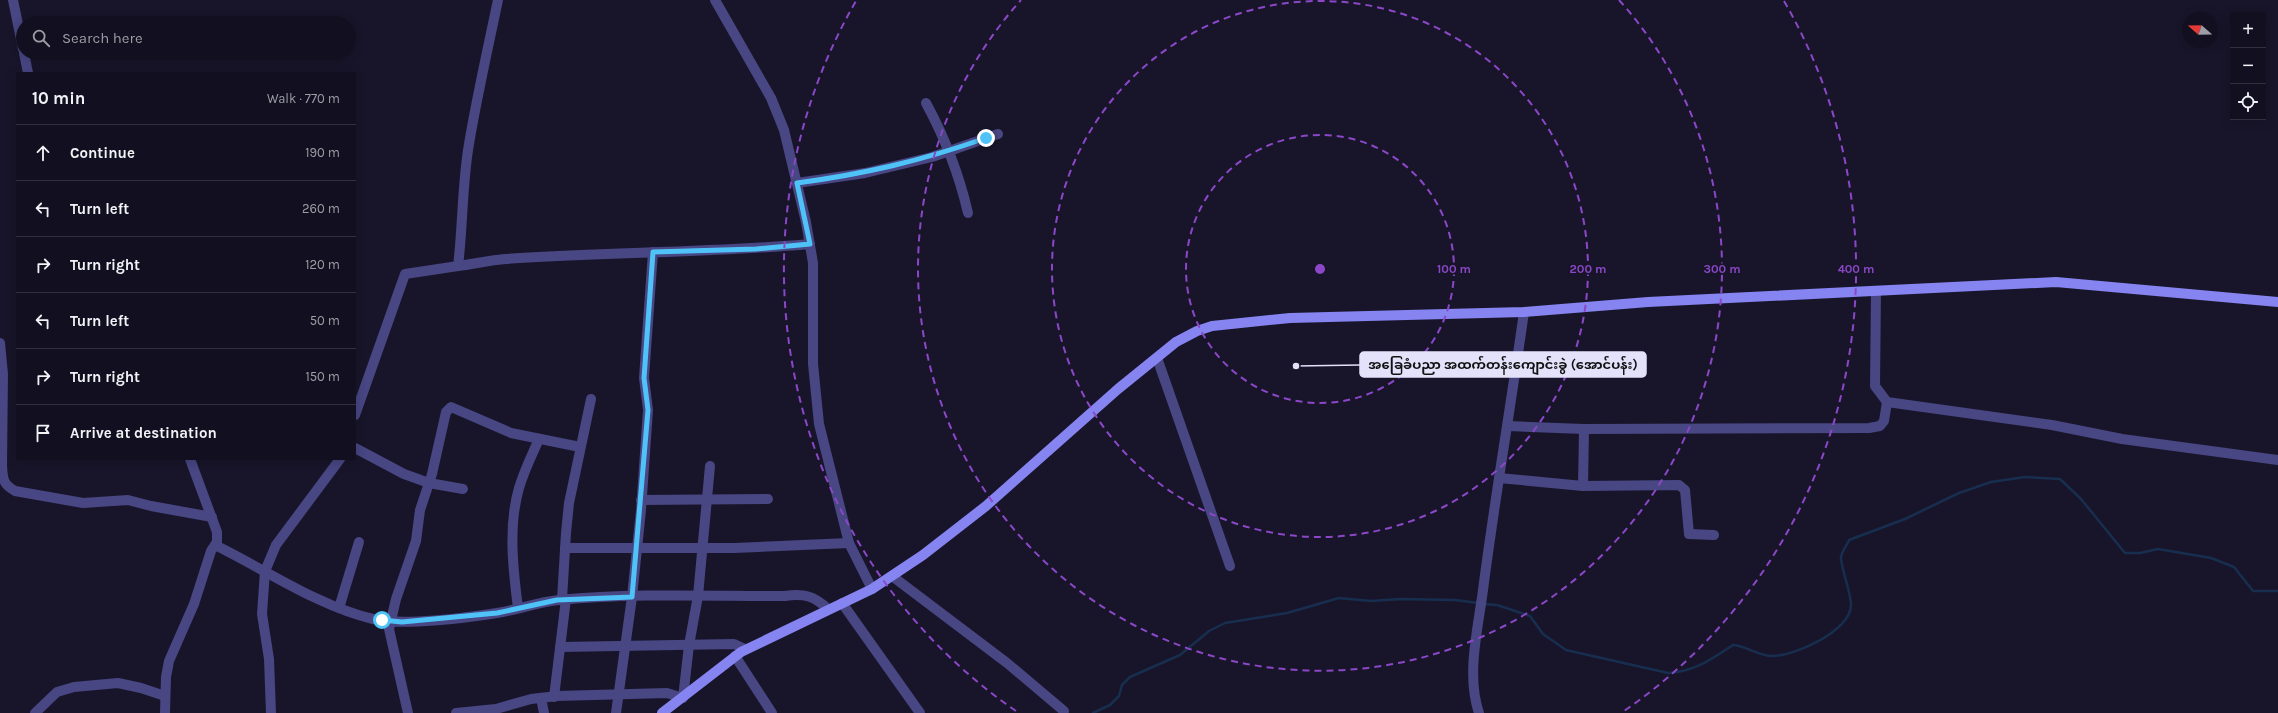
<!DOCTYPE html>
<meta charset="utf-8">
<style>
body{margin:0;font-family:Karla,"Noto Sans Myanmar",sans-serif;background:#1f1e2d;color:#f1f3f6}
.controls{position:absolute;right:12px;top:12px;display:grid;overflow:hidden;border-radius:0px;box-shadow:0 2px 10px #0003}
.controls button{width:36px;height:36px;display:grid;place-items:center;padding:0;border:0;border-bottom:1px solid #31303e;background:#121020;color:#f1f3f6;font:20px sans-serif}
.compass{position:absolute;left:2182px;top:12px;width:36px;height:36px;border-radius:50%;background:#121020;box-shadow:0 2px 10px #0003;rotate:290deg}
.stop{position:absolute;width:12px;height:12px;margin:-9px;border:3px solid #4fc3f7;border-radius:50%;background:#fff}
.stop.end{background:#4fc3f7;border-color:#fff;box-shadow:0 1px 4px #0008}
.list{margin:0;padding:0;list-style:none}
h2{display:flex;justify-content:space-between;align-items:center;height:52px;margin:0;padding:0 16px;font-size:17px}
h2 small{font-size:13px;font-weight:400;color:#9c9da5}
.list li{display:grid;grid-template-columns:26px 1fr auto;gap:12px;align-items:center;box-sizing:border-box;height:56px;padding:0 16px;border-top:1px solid #31303e}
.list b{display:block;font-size:15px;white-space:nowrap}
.list em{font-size:13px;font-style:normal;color:#9c9da5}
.icon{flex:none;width:22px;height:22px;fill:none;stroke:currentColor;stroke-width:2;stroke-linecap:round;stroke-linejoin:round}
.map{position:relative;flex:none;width:2278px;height:713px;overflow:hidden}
.search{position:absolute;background:#121020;box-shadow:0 2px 10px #0003;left:16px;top:16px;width:340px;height:44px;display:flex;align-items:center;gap:10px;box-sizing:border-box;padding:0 14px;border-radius:22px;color:#9c9da5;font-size:15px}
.panel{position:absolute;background:#121020;box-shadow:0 2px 10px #0003;left:16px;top:72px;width:340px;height:388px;border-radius:0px}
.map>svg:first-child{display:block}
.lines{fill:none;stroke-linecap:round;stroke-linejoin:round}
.stream{stroke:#182e4f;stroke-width:2.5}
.street{stroke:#484683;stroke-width:10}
.secondary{stroke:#8684f0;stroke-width:10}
.route{stroke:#4fc3f7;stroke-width:5}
.ring{fill:none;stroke:#8b47c8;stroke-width:2;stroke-dasharray:7 5}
.centre{fill:#8b47c8;stroke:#18152a;stroke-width:2}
.ring-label{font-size:12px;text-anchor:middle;font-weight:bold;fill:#8b47c8;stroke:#18152a;stroke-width:3.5;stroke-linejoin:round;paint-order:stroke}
.leader{fill:none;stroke:#e4e1fb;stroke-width:1.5}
.callout-dot{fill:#e4e1fb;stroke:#18152a;stroke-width:1.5}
.callout{fill:#e4e1fb;stroke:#e4e1fb;stroke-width:1.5}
.callout-label{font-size:13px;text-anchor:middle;font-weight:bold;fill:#111}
</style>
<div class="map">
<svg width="2278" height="713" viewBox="0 0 2278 713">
<rect width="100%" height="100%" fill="#18152a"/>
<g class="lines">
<!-- stream -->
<g class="stream">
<path d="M1483,604L1497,605L1530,616L1543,634L1566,650L1668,673C1694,672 1712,659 1733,645C1746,646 1757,655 1771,656C1793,657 1851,631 1851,605C1851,593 1840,564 1841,557C1842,551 1847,545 1849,540L1905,519L1959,493L1991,482L2025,477L2060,479L2081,499L2125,553H2140L2158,549L2211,558L2234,567L2253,591H2278"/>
<path d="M1093,713L1110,705L1119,696L1122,685L1130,677L1180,655L1209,631L1225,623L1287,613L1339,598L1371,601L1401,599L1455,600L1478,603"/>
</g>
<!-- street -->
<g class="street">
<path d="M13,0L23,49"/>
<path d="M715,0L771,98L784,130L806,222L813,263V364L819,424L849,543L872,589"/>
<path d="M24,53L28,73"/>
<path d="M926,103C945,138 959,174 968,213"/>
<path d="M797,183L865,173L932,157L998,134"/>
<path d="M458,266C474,264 490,260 506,259C607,252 709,253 810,244"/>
<path d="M1876,291L1875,386L1887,402L2052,425L2122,439L2278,460"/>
<path d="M0,343L3,374L2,466C3,480 3,484 15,491L83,503L128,500L151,506L212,517"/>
<path d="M1157,358L1230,566"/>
<path d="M355,415L405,274L458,266C463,226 462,184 469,144C477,96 488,48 498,0"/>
<path d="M1508,426L1584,429L1869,428L1880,426L1884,421L1887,402"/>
<path d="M355,448L404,474L429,483L463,489"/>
<path d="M1499,478L1583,486L1679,485L1685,490L1689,534L1714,535"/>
<path d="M1583,486L1584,429"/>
<path d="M641,500L768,499"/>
<path d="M215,545C264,569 320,607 373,619C402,626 466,618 497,613C517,610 538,602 559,600C634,593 710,596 785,596C804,593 814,596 828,609"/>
<path d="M565,548H734L849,543"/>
<path d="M892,576L1007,663L1064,711"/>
<path d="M562,599L566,533L569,503L591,399"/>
<path d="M842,603L920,713"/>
<path d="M339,608L359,542"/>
<path d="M518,608C513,569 508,526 519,488C524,471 532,455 539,439"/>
<path d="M560,647L734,644L745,649"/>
<path d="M735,656L772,713"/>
<path d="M554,697L566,599"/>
<path d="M541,698L544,713"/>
<path d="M35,713L57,692L74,687L118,683L141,688L165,696"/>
<path d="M165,713L166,677L169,661L194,604L211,551L217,542V532L190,459"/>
<path d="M271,713L269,659L262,614L265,571L276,545L340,459"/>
<path d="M408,713L389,629L396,599L416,541L420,510L432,474L446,412L451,407L511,433L580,447"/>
<path d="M456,713L496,709L531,699L557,696L667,693L683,698L689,645L698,596L710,466"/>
<path d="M616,713L632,597L641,510L648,410L644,378L653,252"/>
<path d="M1479,713C1466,675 1478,629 1483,590C1495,497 1511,405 1524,312"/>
</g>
<!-- secondary -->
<path class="secondary" d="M662,713L741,652L872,589L923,555L986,506L1118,389L1176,342L1197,331L1212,326L1290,318L1524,312L1648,302L2056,282L2278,302"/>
</g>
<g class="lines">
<!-- route -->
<path class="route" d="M382,620L402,622L497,613L557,600L632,597L648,410L644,378L653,252L756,249L810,244L797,183C864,174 921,161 986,138"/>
</g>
<!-- distance rings -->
<g class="ring">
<circle cx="1320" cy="269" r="134"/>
<circle cx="1320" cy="269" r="268"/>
<path d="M1619 0A402 402 0 1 1 1021 0"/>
<path d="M1016 711A536 536 0 0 1 856 1M1784 1A536 536 0 0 1 1624 711"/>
</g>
<circle cx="1320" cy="269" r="6" class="centre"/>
<g class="ring-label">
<text x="1454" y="273">100 m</text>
<text x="1588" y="273">200 m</text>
<text x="1722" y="273">300 m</text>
<text x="1856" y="273">400 m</text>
</g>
<!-- callouts -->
<path class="leader" d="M1296 366L1360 365"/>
<circle class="callout-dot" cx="1296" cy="366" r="4"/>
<rect class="callout" x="1360" y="352" width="286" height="25" rx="4"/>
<g class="callout-label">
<text x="1503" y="369">အခြေခံပညာ အထက်တန်းကျောင်းခွဲ (အောင်ပန်း)</text>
</g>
</svg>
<div class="controls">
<button>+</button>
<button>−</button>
<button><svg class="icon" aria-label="locate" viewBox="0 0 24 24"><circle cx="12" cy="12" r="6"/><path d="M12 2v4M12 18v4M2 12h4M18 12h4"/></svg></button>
</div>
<svg class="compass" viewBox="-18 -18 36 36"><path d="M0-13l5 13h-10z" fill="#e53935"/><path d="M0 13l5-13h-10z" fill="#9c9da5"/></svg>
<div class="stop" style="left:382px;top:620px"></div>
<div class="stop end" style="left:986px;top:138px"></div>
<div class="search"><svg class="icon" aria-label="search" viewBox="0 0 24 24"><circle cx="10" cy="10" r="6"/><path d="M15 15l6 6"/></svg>Search here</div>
<section class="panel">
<h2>10 min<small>Walk · 770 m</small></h2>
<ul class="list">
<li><svg class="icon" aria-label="ahead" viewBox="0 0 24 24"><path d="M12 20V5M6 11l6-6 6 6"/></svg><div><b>Continue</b></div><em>190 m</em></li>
<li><svg class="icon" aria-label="left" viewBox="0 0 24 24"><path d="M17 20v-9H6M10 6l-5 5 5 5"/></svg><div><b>Turn left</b></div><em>260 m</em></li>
<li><svg class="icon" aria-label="right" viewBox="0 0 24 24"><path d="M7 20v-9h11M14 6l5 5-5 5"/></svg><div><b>Turn right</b></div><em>120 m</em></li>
<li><svg class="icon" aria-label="left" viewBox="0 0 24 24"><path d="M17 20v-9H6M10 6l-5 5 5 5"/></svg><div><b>Turn left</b></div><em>50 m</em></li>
<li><svg class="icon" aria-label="right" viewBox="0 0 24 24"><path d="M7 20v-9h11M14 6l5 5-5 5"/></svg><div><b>Turn right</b></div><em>150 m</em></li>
<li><svg class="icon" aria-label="arrive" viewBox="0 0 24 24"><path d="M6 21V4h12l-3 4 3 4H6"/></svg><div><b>Arrive at destination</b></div></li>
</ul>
</section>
</div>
